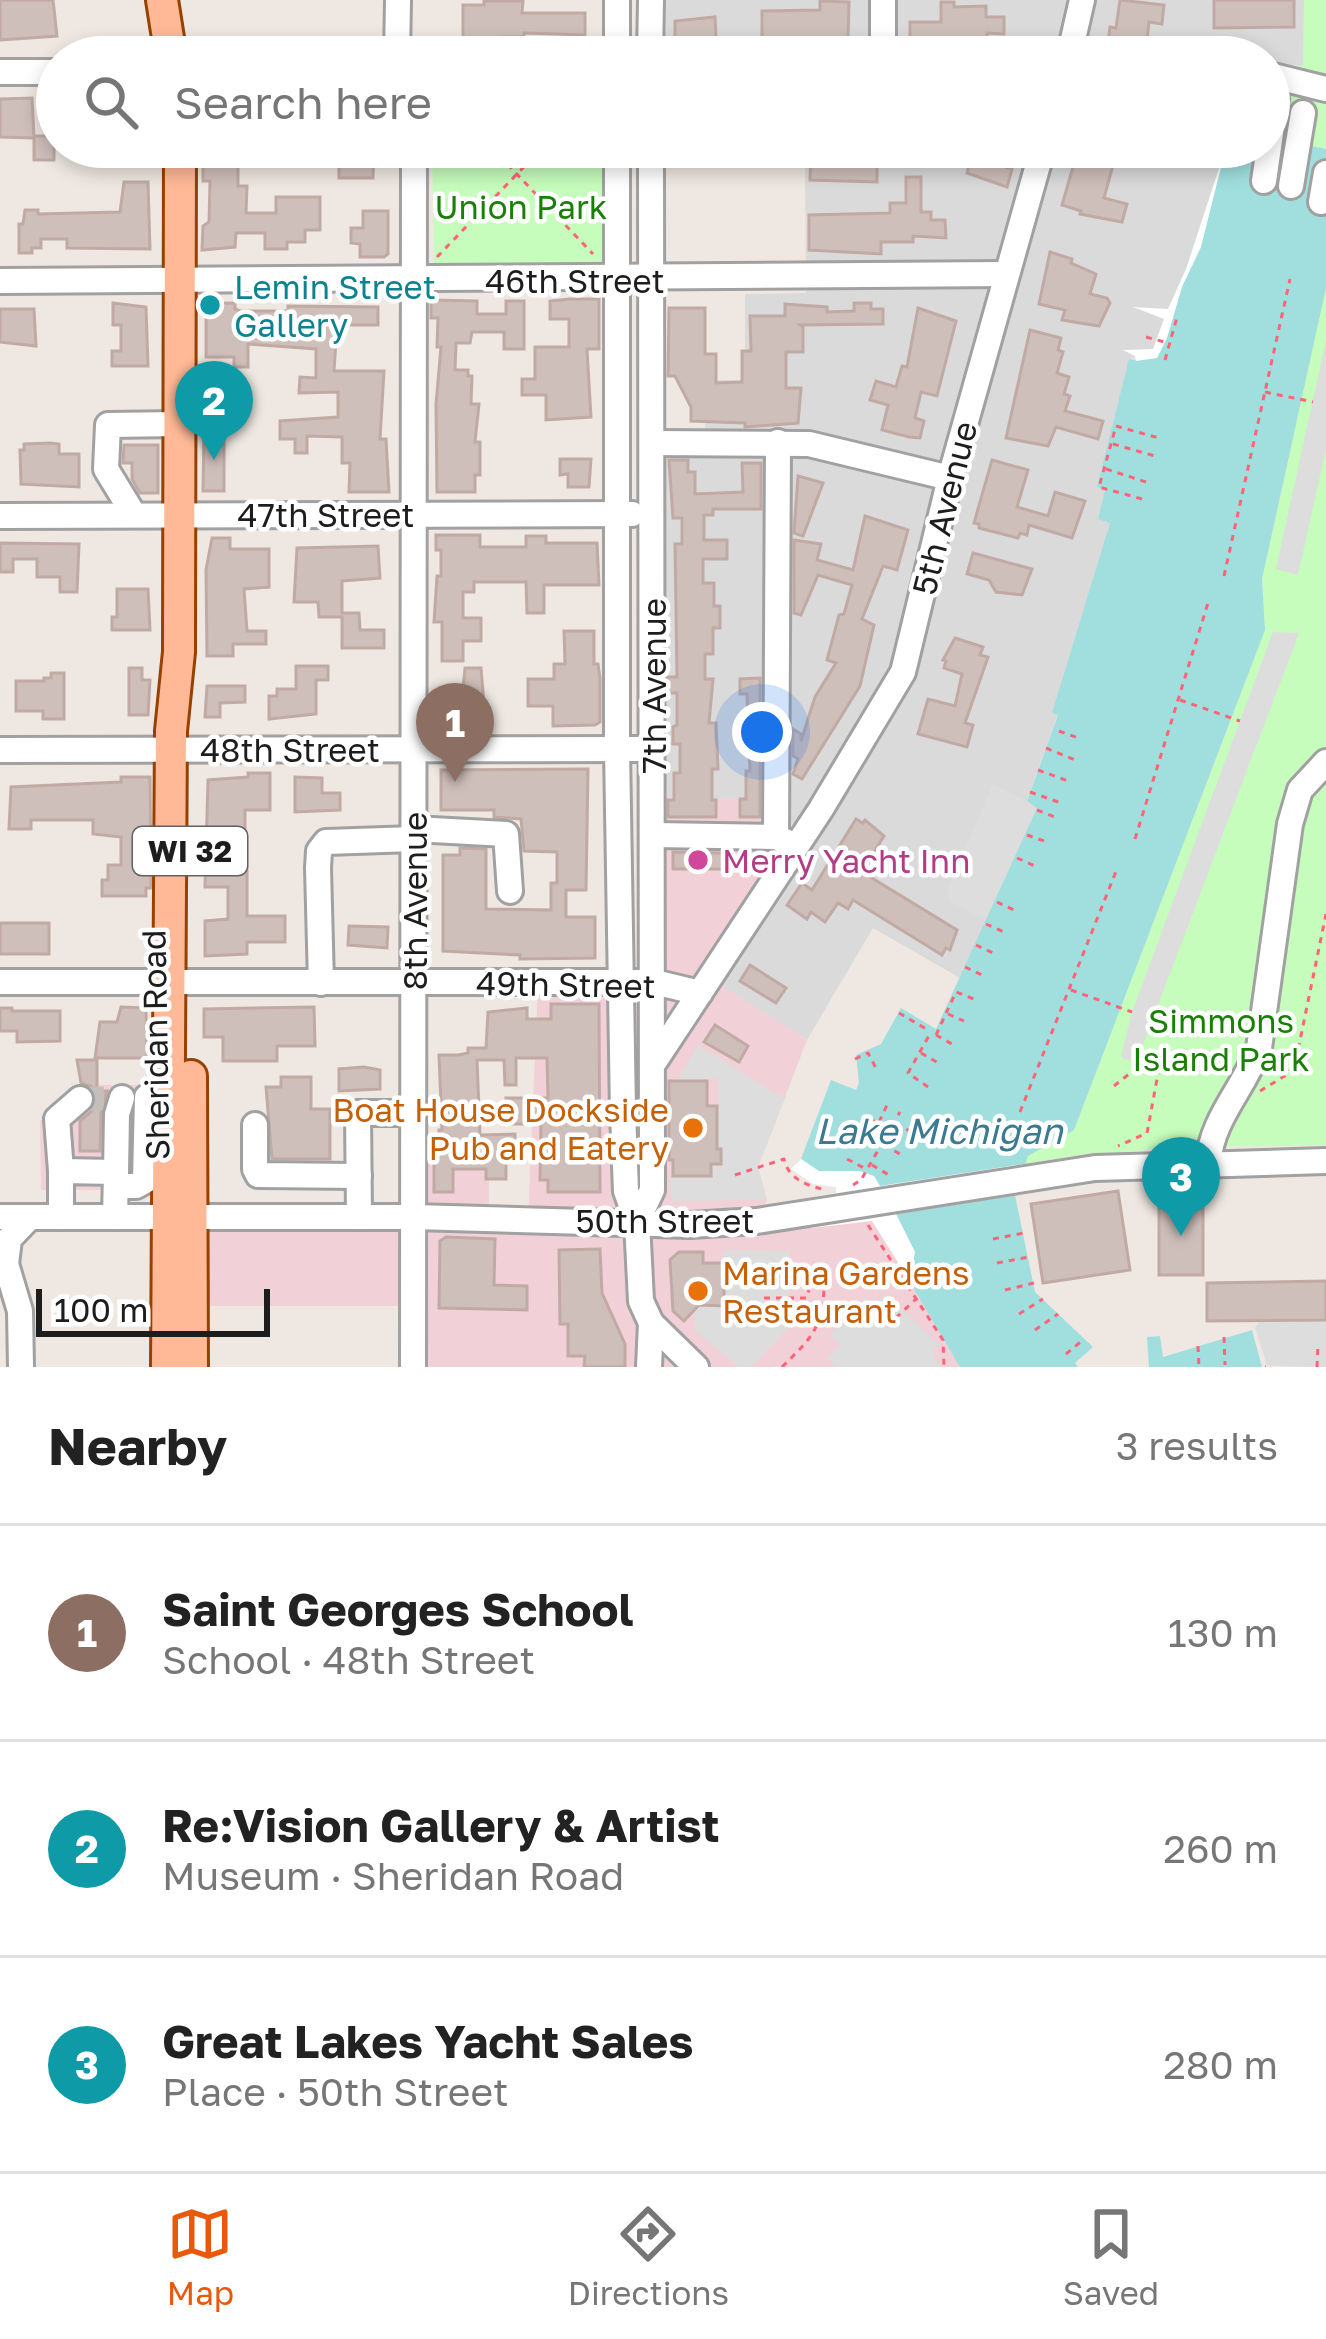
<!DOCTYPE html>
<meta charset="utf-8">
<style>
body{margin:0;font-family:"Golos Text",sans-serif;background:#f6f6f6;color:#222}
.scale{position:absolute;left:36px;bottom:30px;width:234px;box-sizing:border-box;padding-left:12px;border:6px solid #1d1d1d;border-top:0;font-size:33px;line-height:42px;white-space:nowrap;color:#1d1d1d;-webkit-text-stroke:9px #fff;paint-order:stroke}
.you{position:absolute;left:762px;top:732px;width:42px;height:42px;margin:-30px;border:9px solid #fff;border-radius:50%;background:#1a73e8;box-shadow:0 0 0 18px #1a73e833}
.badge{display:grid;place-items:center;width:78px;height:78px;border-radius:50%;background:#ea580c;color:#fff;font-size:39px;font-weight:700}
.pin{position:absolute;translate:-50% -99px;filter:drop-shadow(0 3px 6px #0008)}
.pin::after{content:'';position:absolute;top:63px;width:42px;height:36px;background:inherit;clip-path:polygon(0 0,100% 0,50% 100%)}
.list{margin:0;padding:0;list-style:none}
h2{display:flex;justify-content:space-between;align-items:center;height:156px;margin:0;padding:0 48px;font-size:51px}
h2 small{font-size:39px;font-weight:400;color:#767676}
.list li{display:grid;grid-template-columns:78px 1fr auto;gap:36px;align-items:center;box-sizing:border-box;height:216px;padding:0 48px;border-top:3px solid #e0e0e0}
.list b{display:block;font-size:45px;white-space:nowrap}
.list p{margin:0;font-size:39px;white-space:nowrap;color:#767676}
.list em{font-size:39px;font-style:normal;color:#767676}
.icon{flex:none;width:66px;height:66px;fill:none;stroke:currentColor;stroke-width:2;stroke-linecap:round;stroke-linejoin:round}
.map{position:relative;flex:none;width:1326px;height:1367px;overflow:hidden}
.search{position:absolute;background:#fff;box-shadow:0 6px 18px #0003;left:36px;right:36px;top:36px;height:132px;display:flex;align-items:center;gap:30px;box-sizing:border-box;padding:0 42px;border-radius:66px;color:#767676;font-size:45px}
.sheet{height:804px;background:#fff}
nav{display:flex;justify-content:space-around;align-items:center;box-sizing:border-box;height:168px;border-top:3px solid #e0e0e0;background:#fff;font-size:33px;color:#767676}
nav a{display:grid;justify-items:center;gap:6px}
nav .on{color:#ea580c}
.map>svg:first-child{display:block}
.residential{fill:#dbdada}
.commercial{fill:#f1d0d7}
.park{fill:#c6fcbc}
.parking{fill:#ddd}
.water{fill:#a0dfde}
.pier{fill:#fff}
.building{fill:#cfbfbb;stroke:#c1aaa4;stroke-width:3}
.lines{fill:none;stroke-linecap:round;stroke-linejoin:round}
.minor-tunnel{stroke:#c5bfbb;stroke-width:24;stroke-dasharray:24 12;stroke-linecap:butt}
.minor-casing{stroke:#a1a1a1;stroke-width:30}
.major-casing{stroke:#964100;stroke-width:36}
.path{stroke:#ff6378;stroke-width:3;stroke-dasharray:6 6;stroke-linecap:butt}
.minor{stroke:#fff;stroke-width:24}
.major{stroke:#ffb997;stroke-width:30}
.culture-dot{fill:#0f9aa8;stroke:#fff;stroke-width:4.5}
.hotel-dot{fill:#d1479c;stroke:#fff;stroke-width:4.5}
.food-dot{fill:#e8710a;stroke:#fff;stroke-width:4.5}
.labels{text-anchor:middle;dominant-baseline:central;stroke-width:9;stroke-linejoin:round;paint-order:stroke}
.shield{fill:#fff;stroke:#616161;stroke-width:3}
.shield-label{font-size:30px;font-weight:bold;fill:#1d1d1d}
.park-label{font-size:33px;fill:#198006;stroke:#fff}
.street-label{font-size:33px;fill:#1d1d1d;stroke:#fff}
.culture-label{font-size:33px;fill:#0d838f;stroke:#fff;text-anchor:start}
.hotel-label{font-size:33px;fill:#b23c85;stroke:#fff;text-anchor:start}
.food-label{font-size:33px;fill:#c56008;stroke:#fff;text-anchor:end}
.water-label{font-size:36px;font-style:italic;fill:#3b7b91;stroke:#fff}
</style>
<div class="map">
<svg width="1326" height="1367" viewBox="0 0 1326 1367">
<rect width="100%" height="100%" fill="#efe8e2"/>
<!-- residential -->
<g class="residential">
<path d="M660,0H1304V66L1269,64V57H716L715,49H668L661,42Z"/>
<path d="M716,147H1228L1157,351L1130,359L1097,487L1105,490L1110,522L1058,714L1027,800L1017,858L960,978L873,928L807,1040L721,986L814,838L792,823L788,826L782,799L659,797L662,452L705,450V380H745V294L806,293L805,165L717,163Z"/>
</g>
<!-- commercial -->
<g class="commercial">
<path d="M659,797L777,799L776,836L796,847L710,978L807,1040L758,1167L767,1200L757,1221L874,1204L904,1272L961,1367H413V1306H193V1217H413L414,1155L489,1153V1218L528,1220L538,982H654Z"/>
<path d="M84,1085H152V1190H41L40,1121Z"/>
</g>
<!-- park -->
<g class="park">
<path d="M1304,0H1326V149L1269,137V64L1303,66Z"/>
<path d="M432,147H607L610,261L434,265Z"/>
<path d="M1326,288V1145L1166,1147L1099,1156L1092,1153L1024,1164L1028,1156L1074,1130L1265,630L1262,579Z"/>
</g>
<!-- parking -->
<g class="parking">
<path d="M1326,340V449L1298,575L1276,569Z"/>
<path d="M1273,632L1299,633L1136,1063L1121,1057L1132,1012Z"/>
<path d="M993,784L1038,807L987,921L950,901L947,890Z"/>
<path d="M698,1045L776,1094L786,1096L758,1167L767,1200L673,1201L671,1197L670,1176H710L711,1164L721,1163V1150L717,1149L718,1078L677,1081Z"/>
<path d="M724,1250L790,1251L788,1328L752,1367H739L695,1330L694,1305H723Z"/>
<path d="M886,1294L938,1344L933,1353L941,1367H837L827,1358L840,1345L830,1335L865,1298L873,1306Z"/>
<path d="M1261,1320H1326V1367L1267,1366L1255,1328Z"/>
</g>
<!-- water -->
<g class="water">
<path d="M1269,137L1326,149V288L1262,579L1265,630L1074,1130L1028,1156L1015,1195L1035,1292L1093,1347L1075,1363L1078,1367H960L904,1272L906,1266L874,1204L795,1165L801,1159L831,1080L856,1090L859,1083L856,1055L881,1044L901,1008L936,1029L1037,808L1027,801L1058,715L1052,713L1110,523L1098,519L1105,490L1097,487L1129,359L1136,360L1157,351L1228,147L1255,156L1257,147Z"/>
<path d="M1252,1330L1262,1367H1149L1147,1337L1160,1336L1163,1357Z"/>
</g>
<!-- pier -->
<g class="pier">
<path d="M1226,147L1230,148L1227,164L1222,163L1201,247L1182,287L1167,338L1157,358L1136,361L1135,356L1123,350L1153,349L1164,319L1133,307L1168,309L1186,269Z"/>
<path d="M1082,1155L1087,1184L896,1214L915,1252L912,1267L904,1272L872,1221L811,1228L807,1198L836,1193V1187L813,1184L791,1169L801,1159L819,1171H860L874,1176L880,1186Z"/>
</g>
<!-- building -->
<g class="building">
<path d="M0,0H53L57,36L0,40Z"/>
<path d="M1120,0L1164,5L1162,24L1149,22L1146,48L1108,43L1110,27L1116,28Z"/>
<path d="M1214,0H1294V27L1214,28Z"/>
<path d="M484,1H523L522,13H585V35L524,33V37H502V41L463,38V5H484Z"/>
<path d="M820,1L849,2L848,41H762V11L820,10Z"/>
<path d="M941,2H954V7L986,6V17H1004V34L987,33V41L910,39V22H941Z"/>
<path d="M715,17L716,38L675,39V21Z"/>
<path d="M32,98L34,136H54V160H34V138L0,137V99Z"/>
<path d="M203,147H226V164L238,163V186H247L246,213H276V197H320V230H305V242H287V249H265V233H236L235,247L202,250L203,226L209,222L210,181H203Z"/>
<path d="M339,147H374L373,178H339Z"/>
<rect x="668" y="147" width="47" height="15"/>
<path d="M811,147H832V163L877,162V182L810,180Z"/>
<path d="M974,147H1009L1003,166L1012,169L1007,187L967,173Z"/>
<path d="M1075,147H1118L1104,198L1127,204L1122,222L1080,214L1081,211L1062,205L1073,167L1064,165L1068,151L1074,153Z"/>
<path d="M906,177H921V212H931V220H945L946,238L913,236V242H881V254L809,250V215L890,213V203H906Z"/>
<path d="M124,182H148L150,249L67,248V239H41V248H32V253H19V224H23L25,210H38V214L120,212Z"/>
<path d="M363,211H388V254L384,257H360V244L351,243V228H363Z"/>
<path d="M1050,252L1072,259L1071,263L1096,274L1090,294L1107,298L1110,303L1099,326L1062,320L1065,310L1039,304Z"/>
<path d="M570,299H599V349H587L591,417L546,420V395H522V379H535V347H569V319H550V301Z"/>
<path d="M431,300L477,301V314H506V301H524V349H504V332H472L470,343H456L455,370H468V376H472L471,404H479L475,442H480V475H475V492H437L436,404L441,347H437L438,318H431Z"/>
<path d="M113,303L146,307L148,366H112V351H121V325H113Z"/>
<path d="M206,303H235V309L240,311H288V306L378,307V325H337L334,371H384L380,439H386L389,492H349L350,463H342V437L307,436V453H295V439H280V421L338,417V392L299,393L300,377L316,378V349L248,344V367H234V357H206Z"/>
<path d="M854,303H871V309H883V324L800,325L803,327V352H786V388H801L798,423L745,427V423L691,421V407L675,376H668L669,308H705V354H716V383L742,382V351H751L750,316H785V304L827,307V312L854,311Z"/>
<path d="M918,308L956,321L937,396L921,392L915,418L924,421L920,438L909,437L882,430L888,405L870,400L876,381L896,387L902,366L907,367Z"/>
<path d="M0,309H34L36,346L0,342Z"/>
<path d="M1030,330L1061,338L1058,350L1063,352L1057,373L1069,377L1064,394L1070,396L1065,411L1103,421L1098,439L1056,427L1048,446L1006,438Z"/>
<path d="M224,428V491H203L204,429Z"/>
<path d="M24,444L50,443L59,444V454H79V487L21,484L20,450H24Z"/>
<path d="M124,445H158V493H140L132,479V463H123Z"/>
<path d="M560,459H591L589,487H568V474L560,475Z"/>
<path d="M669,460H688V472H695V494L743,492L742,463H761V509H713V515H704V540H727V559H703V583H714V606H720V628H713V654H705V679H713L709,723H716L718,769H712V800H716V817H668V800H674V773H680V744H673V727L677,725V693H668V677H677L675,544H682V518H673Z"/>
<path d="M992,460L1028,470L1017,507L1048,516L1055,492L1085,501L1072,538L1029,525L1027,535L1020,533L1018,538L979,528V524L974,523Z"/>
<path d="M798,476L823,483L803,536L794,533Z"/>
<path d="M865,516L908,530L897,570L883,566L862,619L874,625L860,686L802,779L793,774L798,759L793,756V729L801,734V741L815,697L836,663L827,660L839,615L844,614L852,585L818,575L801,615L794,613V540L821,544L817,560L853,570Z"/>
<path d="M436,535H480V547H526V536H546V543H597L599,585H544V613H527L526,582H474V592H463V618H481V641H463V661H442V622H434L437,576H441V550H436Z"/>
<path d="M212,538H230V549H269V587L244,589L247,631H266V644H233V656H207L206,570Z"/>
<path d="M0,543L79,544L77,592H60V577H37V559H13V572H0Z"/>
<path d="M378,546L380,578L342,581V613H359L360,630H384V648H342V617H319L318,602H294L297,548Z"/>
<path d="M973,553L1032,569L1022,595L996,592L989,580L967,574Z"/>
<path d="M117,589H148L150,630H112V617H117Z"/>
<path d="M564,631H594V664H598L600,678V722L595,725L553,726V706H528V679H554V664H565Z"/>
<path d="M955,638L983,647L980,655L988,657L965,723L973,725L967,747L918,734L928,699L955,706L962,674L944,668L946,661L943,660Z"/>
<path d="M296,666H328V680H316V714L269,719V696H277V689H296Z"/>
<path d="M129,668H142V680H150L148,715H129Z"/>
<path d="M465,668H481L484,705L475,706V714L470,716H442L444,700H462Z"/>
<path d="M51,673H64V719H43V711H16V681H44V678H51Z"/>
<path d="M760,678V817H740V799H746V771H750L747,694H740V679Z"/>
<path d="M207,686H245V702L220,703V717H205Z"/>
<path d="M588,769L586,890H566V917H595V958L520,959V955L443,951V855H460V848L486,849V909L551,910V883H557V852L524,851L521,819L494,817V810H441V770Z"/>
<path d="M248,773H270V810H245V830H239V868H247V916H285V942H247V954L205,956V921L228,919V887H205L208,780L248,777Z"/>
<path d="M121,777H150L151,888H146V896H102V880H108V865H121V837L93,834V820H31V829H9L11,787L121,782Z"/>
<path d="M295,777L322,778V793H340V810L295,812Z"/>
<path d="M856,819L863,823L865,820L884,836L862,872L957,930L950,950L946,948L942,955L853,900L848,909L838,903L825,922L811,912L807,919L787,905L802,883L812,890Z"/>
<path d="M673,852L723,853V869H673Z"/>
<rect x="0" y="923" width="49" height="31"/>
<path d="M349,926L388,927L387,948L348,945Z"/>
<path d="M750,965L786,988L776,1003L740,981Z"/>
<path d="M551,1004H599L600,1192H548V1180H540L541,1124H506V1098H548L547,1058H516V1085H505L504,1060H477L480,1135L515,1134V1156H506V1179H486V1169H453V1192H434V1150H439V1130H442L439,1055H458L468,1053V1048H486L488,1012L527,1008V1019H551Z"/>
<path d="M121,1007L146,1008L147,1058H95L100,1022H117Z"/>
<path d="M314,1007L315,1046H277V1061H223V1037H204V1009Z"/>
<path d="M0,1008H12V1011H60V1041L17,1042V1031H0Z"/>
<path d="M715,1025L748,1046L739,1062L704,1042Z"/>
<path d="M77,1060H97V1091H107L101,1113L100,1151H80V1121L92,1111L96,1097L92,1087L81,1083Z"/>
<path d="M364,1067L380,1070V1089L339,1091V1069Z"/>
<path d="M281,1077H311V1109H330V1159H272L266,1087H281Z"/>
<path d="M669,1081H707V1106H717V1149H721V1164H711V1176H673V1160H669Z"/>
<path d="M1118,1191L1130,1270L1043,1283L1031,1204Z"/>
<path d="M1166,1194L1203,1196V1275H1159V1196Z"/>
<path d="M446,1237L495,1239L494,1285L527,1286V1310L439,1308L440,1241Z"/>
<path d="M600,1249L602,1293L625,1344V1367H584L585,1356H568V1324H560L559,1250Z"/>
<path d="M679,1252H703V1263H724V1306L699,1305L684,1321L673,1311L670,1260Z"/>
<path d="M1326,1281V1320L1207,1321V1283Z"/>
</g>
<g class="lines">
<!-- minor-tunnel -->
<path class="minor-tunnel" d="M80,1099L119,1098"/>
<!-- minor casing -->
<g class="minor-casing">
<g id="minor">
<path d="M617,0V57"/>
<path d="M397,57L398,0"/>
<path d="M650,57L651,0"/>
<path d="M883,57V0"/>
<path d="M1069,57L1082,0"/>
<path d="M0,72H57"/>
<path d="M1269,75L1326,89"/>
<path d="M617,147V749L623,1112L626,1191L637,1222L641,1301L651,1323L649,1367"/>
<path d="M1264,181L1276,98"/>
<path d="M1291,186L1303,113"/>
<path d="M1321,202L1326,173"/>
<path d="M0,281L1006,274"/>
<path d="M652,443L809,444L950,478"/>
<path d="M134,515L106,469L108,425L179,424"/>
<path d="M0,516L632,514"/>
<path d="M0,750L653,749"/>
<path d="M414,829L506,834L510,891"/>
<path d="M654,835L776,837L789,843"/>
<path d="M776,837L778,442"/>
<path d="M0,982H654L700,993"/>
<path d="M321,983L318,868L319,851L326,842L414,839"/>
<path d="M655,1061L821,809L903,672L950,478L1043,147"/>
<path d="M255,1125V1169L258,1175L359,1176"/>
<path d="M1208,1163C1212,1118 1243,1090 1259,1048L1290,824L1300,790L1326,762"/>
<path d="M61,1171L57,1119L80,1099"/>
<path d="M116,1172L117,1114L122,1098"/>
<path d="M116,1186H136L145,1181L147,1097H171"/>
<path d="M0,1217H414L690,1225L757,1221L1095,1168L1326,1161"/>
<path d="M61,1217V1171L116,1172L115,1217"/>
<path d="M359,1217L358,1113H414"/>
<path d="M637,1222L652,1190L651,147"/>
<path d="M6,1264L20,1311L21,1367"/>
<path d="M0,1265L6,1264L9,1239L29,1218"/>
<path d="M651,1323L696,1367"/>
<path d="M413,1367L414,147"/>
</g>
</g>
<!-- major casing -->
<g class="major-casing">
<g id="major">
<path d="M162,0L171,57"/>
<path d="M191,1076L192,1367"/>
<path d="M167,1367L171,731L179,652L180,147"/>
</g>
</g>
<!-- path -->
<g class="path">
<path d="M491,147L593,254"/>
<path d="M1218,164L1222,165"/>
<path d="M437,257L543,147"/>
<path d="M1146,337L1168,343"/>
<path d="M1165,360L1177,317"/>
<path d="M1265,392L1313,402"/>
<path d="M1113,444L1155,456"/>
<path d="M1106,469L1146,482"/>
<path d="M1142,499L1099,487L1116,426L1159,438"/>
<path d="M1224,576L1290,279"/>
<path d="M1180,700L1240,721"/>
<path d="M1059,731L1081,739"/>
<path d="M1046,748L1075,760"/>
<path d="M1038,770L1068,781"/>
<path d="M1030,792L1061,803"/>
<path d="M1037,810L1057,818"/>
<path d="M1027,835L1047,842"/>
<path d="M1135,839L1208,603"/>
<path d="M1017,858L1035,866"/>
<path d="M997,902L1016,911"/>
<path d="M986,924L1006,933"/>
<path d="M976,945L995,954"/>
<path d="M965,967L984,976"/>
<path d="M1071,990L1132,1012"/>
<path d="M899,1013L928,1030"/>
<path d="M948,1014L964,1021"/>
<path d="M936,1035L956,992L974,999"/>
<path d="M936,1035L952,1044"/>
<path d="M921,1053L940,1064"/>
<path d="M855,1059L868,1053L878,1072"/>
<path d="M1114,1086L1163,1047L1147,1133L1118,1146"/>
<path d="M928,1087L908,1073L931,1032"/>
<path d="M1260,1091L1288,1074L1297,1055L1326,914"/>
<path d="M1020,1112L1117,869"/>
<path d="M870,1119L888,1129"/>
<path d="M879,1122L887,1105"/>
<path d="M896,1123L913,1133"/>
<path d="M858,1137L878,1148"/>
<path d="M884,1145L900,1154"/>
<path d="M847,1159L866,1169"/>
<path d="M872,1165L889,1175"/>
<path d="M735,1175L784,1159C788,1179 808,1186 826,1190"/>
<path d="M853,1185L861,1180L900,1112"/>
<path d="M868,1225L943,1340L944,1367"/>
<path d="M993,1239L1024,1233"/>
<path d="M997,1263L1029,1257"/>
<path d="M1005,1290L1034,1283"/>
<path d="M764,1298H806L809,1290"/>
<path d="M1019,1314L1043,1299"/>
<path d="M887,1326L916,1299"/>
<path d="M1035,1330L1058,1314"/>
<path d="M1224,1337L1225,1365"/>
<path d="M1198,1346L1199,1367"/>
<path d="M1066,1354L1084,1339"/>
<path d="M782,1367C810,1339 821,1331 824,1290"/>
<path d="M1265,1367H1266"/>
<path d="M1317,1367L1318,1344"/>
</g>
<!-- minor -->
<use href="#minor" class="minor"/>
<!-- major -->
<use href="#major" class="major"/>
</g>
<!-- markers -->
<circle class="culture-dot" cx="210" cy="305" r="12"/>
<circle class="hotel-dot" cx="698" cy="860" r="12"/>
<g class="food-dot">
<circle cx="693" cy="1128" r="12"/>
<circle cx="698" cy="1291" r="12"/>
</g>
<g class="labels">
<!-- shield labels -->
<rect class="shield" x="133" y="827" width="114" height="48" rx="9"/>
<g class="shield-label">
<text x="190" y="851">WI 32</text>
</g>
<!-- park labels -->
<g class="park-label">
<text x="521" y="206">Union Park</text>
<text x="1221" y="1020">Simmons<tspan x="1221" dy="38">Island Park</tspan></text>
</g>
<!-- street labels -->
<g class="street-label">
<text x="575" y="280">46th Street</text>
<text transform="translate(944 508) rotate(-76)">5th Avenue</text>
<text x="326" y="514">47th Street</text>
<text transform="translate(653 686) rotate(-90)">7th Avenue</text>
<text x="290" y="749">48th Street</text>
<text transform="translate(414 901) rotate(-90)">8th Avenue</text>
<text transform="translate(566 984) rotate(1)">49th Street</text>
<text transform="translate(155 1045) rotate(-91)">Sheridan Road</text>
<text x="665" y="1220">50th Street</text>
</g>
<!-- culture labels -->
<g class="culture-label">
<text x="234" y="286">Lemin Street<tspan x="234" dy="38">Gallery</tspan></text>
</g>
<!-- hotel labels -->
<g class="hotel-label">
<text x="722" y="860">Merry Yacht Inn</text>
</g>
<!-- food labels -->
<g class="food-label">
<text x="669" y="1109">Boat House Dockside<tspan x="669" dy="38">Pub and Eatery</tspan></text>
<text x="722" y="1272" text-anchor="start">Marina Gardens<tspan x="722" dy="38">Restaurant</tspan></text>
</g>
<!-- water labels -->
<g class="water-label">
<text x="939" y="1130">Lake Michigan</text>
</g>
</g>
</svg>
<div class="scale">100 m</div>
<div class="you"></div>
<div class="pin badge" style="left:455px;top:782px;background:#8d6e63">1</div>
<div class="pin badge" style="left:214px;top:460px;background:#0f9aa8">2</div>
<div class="pin badge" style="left:1181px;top:1236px;background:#0f9aa8">3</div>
<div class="search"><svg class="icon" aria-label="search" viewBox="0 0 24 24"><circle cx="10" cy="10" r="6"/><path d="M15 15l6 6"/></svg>Search here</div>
</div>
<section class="sheet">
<h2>Nearby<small>3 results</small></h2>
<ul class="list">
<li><span class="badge" style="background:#8d6e63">1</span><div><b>Saint Georges School</b><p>School · 48th Street</p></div><em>130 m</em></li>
<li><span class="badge" style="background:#0f9aa8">2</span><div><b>Re:Vision Gallery &amp; Artist</b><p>Museum · Sheridan Road</p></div><em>260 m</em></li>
<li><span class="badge" style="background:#0f9aa8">3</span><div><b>Great Lakes Yacht Sales</b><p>Place · 50th Street</p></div><em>280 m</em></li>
</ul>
</section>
<nav>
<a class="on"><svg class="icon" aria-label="map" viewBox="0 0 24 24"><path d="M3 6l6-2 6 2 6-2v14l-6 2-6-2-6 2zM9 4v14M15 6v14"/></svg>Map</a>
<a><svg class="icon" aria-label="directions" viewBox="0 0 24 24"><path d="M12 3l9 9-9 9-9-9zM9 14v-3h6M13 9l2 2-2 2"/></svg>Directions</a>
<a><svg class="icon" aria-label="saved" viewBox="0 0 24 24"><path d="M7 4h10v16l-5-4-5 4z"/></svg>Saved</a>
</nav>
